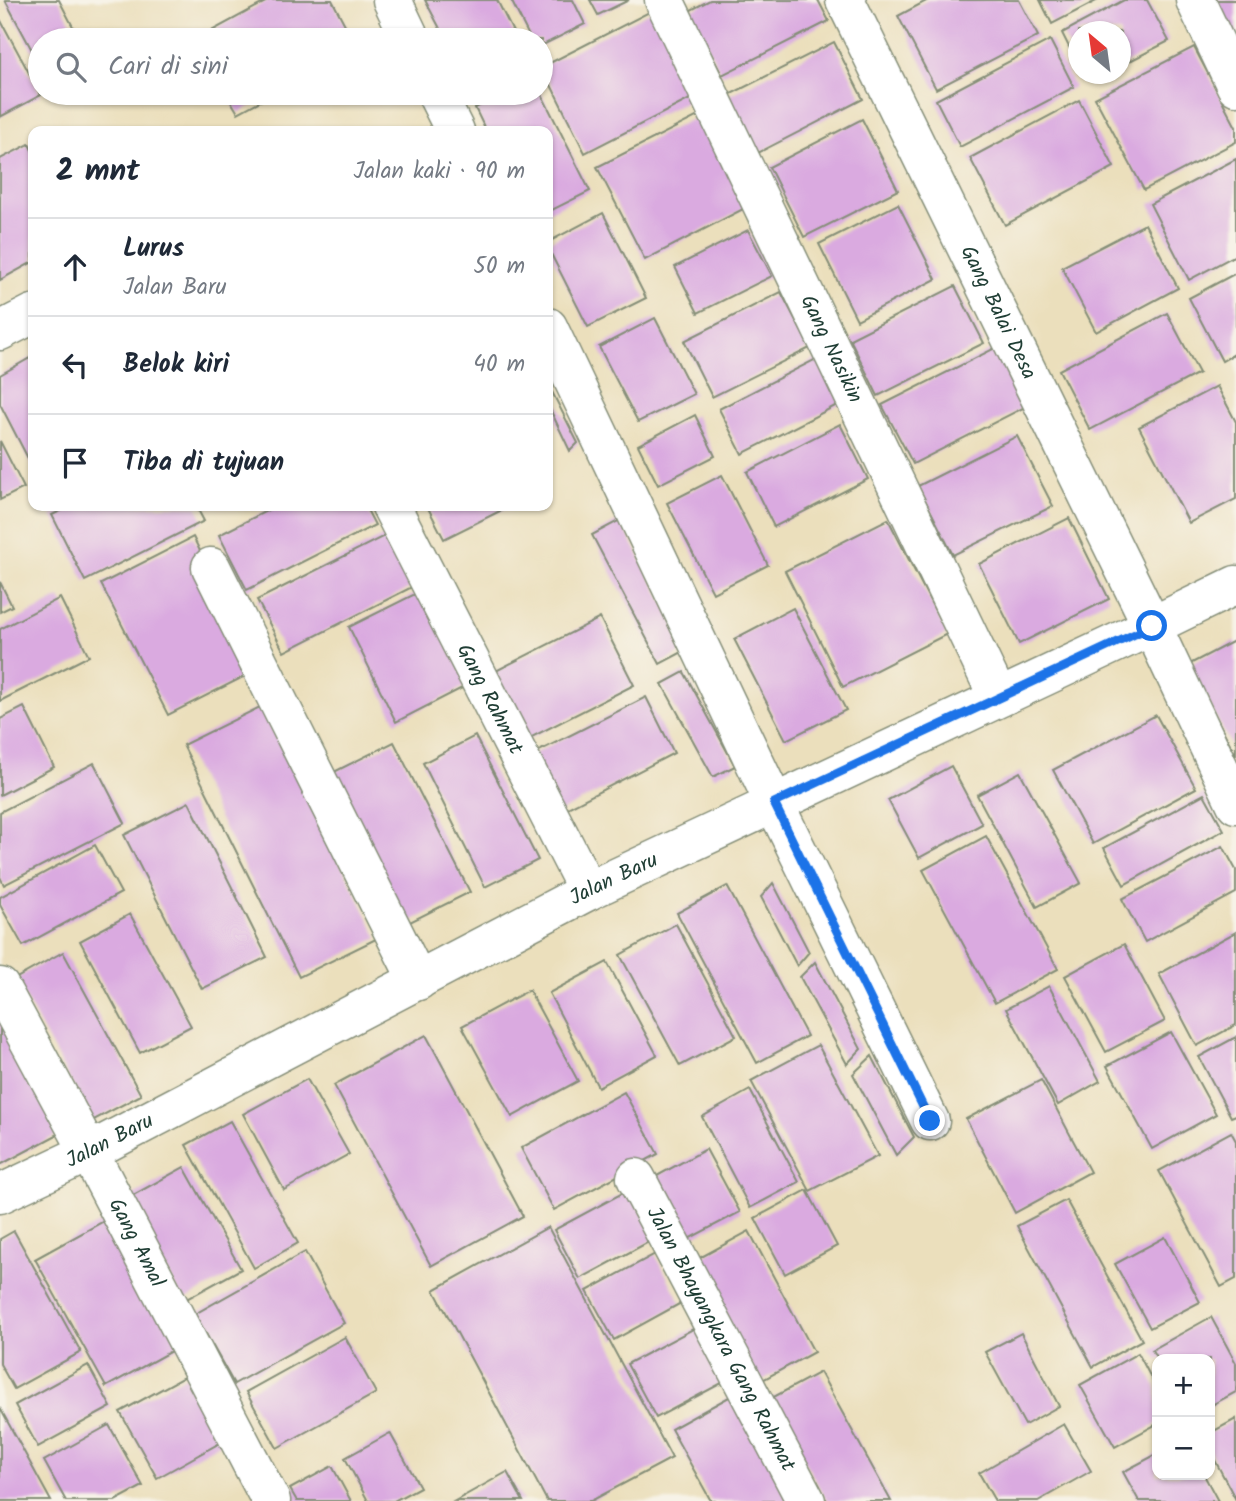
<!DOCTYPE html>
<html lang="id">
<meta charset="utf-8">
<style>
body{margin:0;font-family:Kalam,sans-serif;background:#f2f2f3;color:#1f2937}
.controls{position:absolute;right:21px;bottom:21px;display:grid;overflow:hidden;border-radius:14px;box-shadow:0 2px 5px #0004}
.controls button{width:63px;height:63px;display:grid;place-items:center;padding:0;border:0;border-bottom:2px solid #e0e1e3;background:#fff;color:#1f2937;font:35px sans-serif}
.compass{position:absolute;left:1068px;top:21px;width:63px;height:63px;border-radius:50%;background:#fff;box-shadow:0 2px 5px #0004;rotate:331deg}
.stop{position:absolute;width:21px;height:21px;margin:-16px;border:5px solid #1a73e8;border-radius:50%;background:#fff}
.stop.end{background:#1a73e8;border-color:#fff;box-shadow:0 2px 7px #0008}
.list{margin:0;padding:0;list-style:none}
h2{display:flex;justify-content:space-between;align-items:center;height:91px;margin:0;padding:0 28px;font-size:30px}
h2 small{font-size:23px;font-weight:400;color:#747a83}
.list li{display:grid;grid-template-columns:46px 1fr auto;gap:21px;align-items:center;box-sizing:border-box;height:98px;padding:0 28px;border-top:2px solid #e0e1e3}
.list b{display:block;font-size:26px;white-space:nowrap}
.list p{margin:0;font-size:23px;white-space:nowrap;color:#747a83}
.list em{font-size:23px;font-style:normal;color:#747a83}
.icon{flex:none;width:38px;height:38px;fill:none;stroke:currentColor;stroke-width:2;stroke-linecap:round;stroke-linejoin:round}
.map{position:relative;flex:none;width:1236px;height:1501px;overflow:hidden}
.search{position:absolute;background:#fff;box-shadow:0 2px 5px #0004;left:28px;top:28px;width:525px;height:77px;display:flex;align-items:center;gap:18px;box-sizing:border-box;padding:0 24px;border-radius:38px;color:#747a83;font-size:26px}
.panel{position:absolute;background:#fff;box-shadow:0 2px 5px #0004;left:28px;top:126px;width:525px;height:385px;border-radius:14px}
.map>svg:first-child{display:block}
.building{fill:#daaae0}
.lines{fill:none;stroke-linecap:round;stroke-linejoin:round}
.street-casing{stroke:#858e78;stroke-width:41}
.street{stroke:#fff;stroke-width:38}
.route{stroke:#1a73e8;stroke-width:9}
.labels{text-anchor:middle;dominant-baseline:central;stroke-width:7;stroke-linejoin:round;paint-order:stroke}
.street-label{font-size:21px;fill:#1f3d34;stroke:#f7f3e8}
</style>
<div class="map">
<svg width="1236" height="1501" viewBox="0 0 1236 1501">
<rect width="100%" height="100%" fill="#f7f3e8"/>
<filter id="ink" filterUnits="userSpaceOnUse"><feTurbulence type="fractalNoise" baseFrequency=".0143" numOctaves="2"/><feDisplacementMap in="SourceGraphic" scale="14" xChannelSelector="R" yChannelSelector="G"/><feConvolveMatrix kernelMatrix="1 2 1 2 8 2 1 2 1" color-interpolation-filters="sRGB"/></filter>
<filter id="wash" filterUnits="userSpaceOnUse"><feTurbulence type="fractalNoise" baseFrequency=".00686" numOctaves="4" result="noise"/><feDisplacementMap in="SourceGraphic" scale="28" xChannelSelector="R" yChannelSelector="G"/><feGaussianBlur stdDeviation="1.57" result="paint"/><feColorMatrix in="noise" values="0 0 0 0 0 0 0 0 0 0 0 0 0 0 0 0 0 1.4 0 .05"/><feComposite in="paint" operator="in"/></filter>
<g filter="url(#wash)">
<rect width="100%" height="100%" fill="#ebdfbc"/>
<g id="blocks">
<!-- building -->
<g class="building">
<path d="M5,0H59L80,40H40V65Z"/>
<path d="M269,0H332L353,40H195Z"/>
<path d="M425,0H497L517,40H446Z"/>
<path d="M511,0H573L585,24L541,46V40H531Z"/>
<path d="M590,0H629L598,15Z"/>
<path d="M710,0H818L829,21L722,75L689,11Z"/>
<path d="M928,0H1019L1038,36L936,89L898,16Z"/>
<path d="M1040,0H1098L1052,24Z"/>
<path d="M1124,0H1147L1169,41L1120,66V32H1078V65L1062,33Z"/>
<path d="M1208,0H1236V36L1229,40Z"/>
<path d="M655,9L698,95L585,153L542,67Z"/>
<path d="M0,19L41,95L0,117Z"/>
<path d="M1050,40L1074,87L960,147L936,100Z"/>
<path d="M834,42L863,99L754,155L725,97Z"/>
<path d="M1194,47L1236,127V142L1144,190L1095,98Z"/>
<path d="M226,93H275L238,113Z"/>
<path d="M505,93H541L590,191L548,212V131H486L475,108Z"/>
<path d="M1079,100L1114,167L1005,225L970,158Z"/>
<path d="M700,115L747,207L645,260L597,167Z"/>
<path d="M862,119L898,190L804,237L769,167Z"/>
<path d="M29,144L33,152V262L0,280V159Z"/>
<path d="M1236,159V255L1189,280L1150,204Z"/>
<path d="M898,204L936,279L857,320L819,244Z"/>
<path d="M603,213L646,298L588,327L548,248V242Z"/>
<path d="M1145,224L1178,288L1096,332L1062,267Z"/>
<path d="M748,230L772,276L698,313L675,267Z"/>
<path d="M1236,273V353L1222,361L1189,298Z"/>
<path d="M955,286L984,343L878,396L850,339Z"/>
<path d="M781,292L810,348L712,397L684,341Z"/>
<path d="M1167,313L1199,373L1090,430L1059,370Z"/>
<path d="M655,318L694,394L638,422L599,347Z"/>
<path d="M995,348L1025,407L913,464L882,405Z"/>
<path d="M30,358L33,364V468L0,404V375Z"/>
<path d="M818,358L841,403L742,454L719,409Z"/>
<path d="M548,384L578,443L570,451L548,405Z"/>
<path d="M1217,386L1236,422V499L1189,523L1139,427Z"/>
<path d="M695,415L715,456L658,485L638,445Z"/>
<path d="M840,424L868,479L774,527L747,472Z"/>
<path d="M1017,436L1053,506L953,555L918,486Z"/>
<path d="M0,441L24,488L0,500Z"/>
<path d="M722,475L768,565L713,593L667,503Z"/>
<path d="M71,506H196L204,521L85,581L52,515Z"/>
<path d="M276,506H365L375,525L247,590L219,535Z"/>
<path d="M427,506H510L444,539Z"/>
<path d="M1069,518L1109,599L1019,644L979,564Z"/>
<path d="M888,519L947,634L843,687L785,571Z"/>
<path d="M620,520L688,649L660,664L592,535Z"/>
<path d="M392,532L418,584L284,652L257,600Z"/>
<path d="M193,537L259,669L168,715L101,584Z"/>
<path d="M0,582L12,606L0,612Z"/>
<path d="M423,590L470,684L396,722L349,627Z"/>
<path d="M60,598L89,656L0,701V629Z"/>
<path d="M793,608L846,710L786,740L734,639Z"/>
<path d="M600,618L634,685L524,741L490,674Z"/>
<path d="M1236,640V755L1188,665Z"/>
<path d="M684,672L735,766L713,777L662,684Z"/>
<path d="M646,697L674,753L558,813L529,756Z"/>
<path d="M262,706L378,938L299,977L183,745Z"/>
<path d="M24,707L54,767L0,795V719Z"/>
<path d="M1156,715L1196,788L1093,844L1053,770Z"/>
<path d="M475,736L538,860L485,887L423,763Z"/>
<path d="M394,742L470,892L404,925L328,775Z"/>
<path d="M94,763L125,823L4,885L0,877V812Z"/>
<path d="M951,766L982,824L919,858L888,800Z"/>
<path d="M1020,772L1081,883L1037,907L977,795Z"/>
<path d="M1204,794L1224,830L1124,885L1104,848Z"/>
<path d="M189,802L267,957L202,989L124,835Z"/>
<path d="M986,836L1058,969L995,1003L923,870Z"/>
<path d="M95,845L121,893L23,946L0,905V897Z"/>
<path d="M1223,846L1236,870V893L1145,942L1122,899Z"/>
<path d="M773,883L809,952L797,966L761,897Z"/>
<path d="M727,886L807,1036L757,1063L677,913Z"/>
<path d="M130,914L191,1026L140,1053L80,941Z"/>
<path d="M676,924L736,1036L680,1066L620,955Z"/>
<path d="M1236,932V1025L1197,1046L1159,974Z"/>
<path d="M1124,944L1165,1021L1106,1052L1065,976Z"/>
<path d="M63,952L141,1095L92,1121L15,979Z"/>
<path d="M607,962L657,1055L598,1087L549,993Z"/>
<path d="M815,962L861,1049L847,1064L800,977Z"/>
<path d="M1049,986L1100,1081L1058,1105L1006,1009Z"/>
<path d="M529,990L578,1081L512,1117L462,1026Z"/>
<path d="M0,1007L66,1130L0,1165Z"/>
<path d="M1171,1032L1216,1114L1152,1149L1107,1066Z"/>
<path d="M426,1035L523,1216L431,1266L334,1085Z"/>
<path d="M1236,1037V1115L1231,1117L1199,1057Z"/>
<path d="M818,1045L878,1156L810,1191L751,1081Z"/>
<path d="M872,1056L914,1137L896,1155L853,1074Z"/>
<path d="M307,1079L349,1154L284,1190L243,1114Z"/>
<path d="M1041,1080L1090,1172L1015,1213L966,1119Z"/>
<path d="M750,1090L799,1182L750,1208L702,1117Z"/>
<path d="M624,1092L658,1154L554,1210L521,1148Z"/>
<path d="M230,1121L298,1243L254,1268L186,1145Z"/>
<path d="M1231,1132L1236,1141V1279L1221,1287L1159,1171Z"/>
<path d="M706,1149L740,1212L679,1244L646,1182Z"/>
<path d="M184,1167L241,1269L183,1301L126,1199Z"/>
<path d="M630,1189L656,1238L580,1279L554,1230Z"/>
<path d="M807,1190L837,1246L785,1274L755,1218Z"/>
<path d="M1066,1200L1142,1340L1093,1367L1017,1226Z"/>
<path d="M111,1217L182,1345L106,1387L35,1259Z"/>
<path d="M548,1227L672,1458L591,1501H547L434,1290Z"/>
<path d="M14,1231L81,1352L14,1389L0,1364V1239Z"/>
<path d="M749,1231L814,1352L759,1382L694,1261Z"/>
<path d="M1165,1237L1200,1302L1150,1328L1115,1264Z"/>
<path d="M305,1252L344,1323L234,1384L195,1314Z"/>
<path d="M655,1254L681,1303L614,1340L587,1291Z"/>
<path d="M1211,1317L1236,1363V1392L1210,1406V1359H1157L1152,1350Z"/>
<path d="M708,1321L737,1375L656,1418L627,1364Z"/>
<path d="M1021,1333L1059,1406L1025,1425L985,1352Z"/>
<path d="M345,1337L376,1393L277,1448L246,1392Z"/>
<path d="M1138,1353L1157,1389V1424L1115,1447L1080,1385Z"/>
<path d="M88,1365L111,1407L38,1447L15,1405Z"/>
<path d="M198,1369L234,1435L157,1478L120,1412Z"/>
<path d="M820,1372L891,1501H827L770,1399Z"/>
<path d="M740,1391L792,1501H711L671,1429Z"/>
<path d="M0,1408L51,1501H0Z"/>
<path d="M1236,1419V1500L1210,1451V1433Z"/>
<path d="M1064,1424L1091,1471L1038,1501H995L979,1473Z"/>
<path d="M109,1425L143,1486L115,1501H66L44,1461Z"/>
<path d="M390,1433L420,1487L394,1501H368L345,1458Z"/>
<path d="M1157,1454V1475H1204L1218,1501H1139L1123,1472Z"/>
<path d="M332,1466L351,1501H297L290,1489Z"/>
<path d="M507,1472L523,1501H455Z"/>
</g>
</g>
</g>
<g filter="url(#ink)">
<use href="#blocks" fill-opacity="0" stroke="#858e78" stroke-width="2"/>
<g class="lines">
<!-- street casing -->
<g class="street-casing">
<g id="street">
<path d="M392,0L411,40"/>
<path id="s1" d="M664,0L998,697"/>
<path id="s2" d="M845,0L1152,626L1236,804"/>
<path d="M1195,0L1236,86"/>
<path d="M436,93L455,131"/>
<path d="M548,327L774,803L930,1121"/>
<path d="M0,331L33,314"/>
<path id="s3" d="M391,506L588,891"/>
<path d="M211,567L418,981"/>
<path id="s4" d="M0,987L89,1152L271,1501"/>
<path id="s5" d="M636,1178L806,1501"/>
<path id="s6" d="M0,1194L89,1152L588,891L1152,626L1236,585"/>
</g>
</g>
<!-- street -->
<use href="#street" class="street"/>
</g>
</g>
<g class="lines" filter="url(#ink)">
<!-- route -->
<path class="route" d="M930,1121L774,803L1152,626"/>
</g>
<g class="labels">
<!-- street labels -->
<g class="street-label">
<text stroke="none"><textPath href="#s2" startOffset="348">Gang Balai Desa</textPath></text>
<text stroke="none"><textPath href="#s1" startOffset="387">Gang Nasikin</textPath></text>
<text stroke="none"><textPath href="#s3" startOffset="217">Gang Rahmat</textPath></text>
<text stroke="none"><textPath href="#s6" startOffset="690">Jalan Baru</textPath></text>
<text stroke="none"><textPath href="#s6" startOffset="122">Jalan Baru</textPath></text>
<text stroke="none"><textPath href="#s4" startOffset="290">Gang Amal</textPath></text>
<text stroke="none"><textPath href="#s5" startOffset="182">Jalan Bhayangkara Gang Rahmat</textPath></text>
</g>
</g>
</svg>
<div class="controls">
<button>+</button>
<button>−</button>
</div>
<svg class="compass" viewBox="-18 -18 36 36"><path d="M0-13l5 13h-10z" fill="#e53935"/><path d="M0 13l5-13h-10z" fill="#747a83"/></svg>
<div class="stop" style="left:1152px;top:626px"></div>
<div class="stop end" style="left:930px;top:1121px"></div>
<div class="search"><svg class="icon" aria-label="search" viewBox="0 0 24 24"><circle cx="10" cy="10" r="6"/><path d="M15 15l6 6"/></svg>Cari di sini</div>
<section class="panel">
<h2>2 mnt<small>Jalan kaki · 90 m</small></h2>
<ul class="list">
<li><svg class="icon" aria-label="ahead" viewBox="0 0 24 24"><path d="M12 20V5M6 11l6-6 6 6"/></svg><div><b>Lurus</b><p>Jalan Baru</p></div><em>50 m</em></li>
<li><svg class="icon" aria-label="left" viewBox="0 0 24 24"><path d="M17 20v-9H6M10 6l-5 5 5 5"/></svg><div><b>Belok kiri</b></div><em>40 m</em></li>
<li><svg class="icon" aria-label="arrive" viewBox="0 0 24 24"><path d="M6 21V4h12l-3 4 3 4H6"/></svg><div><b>Tiba di tujuan</b></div></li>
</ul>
</section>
</div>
